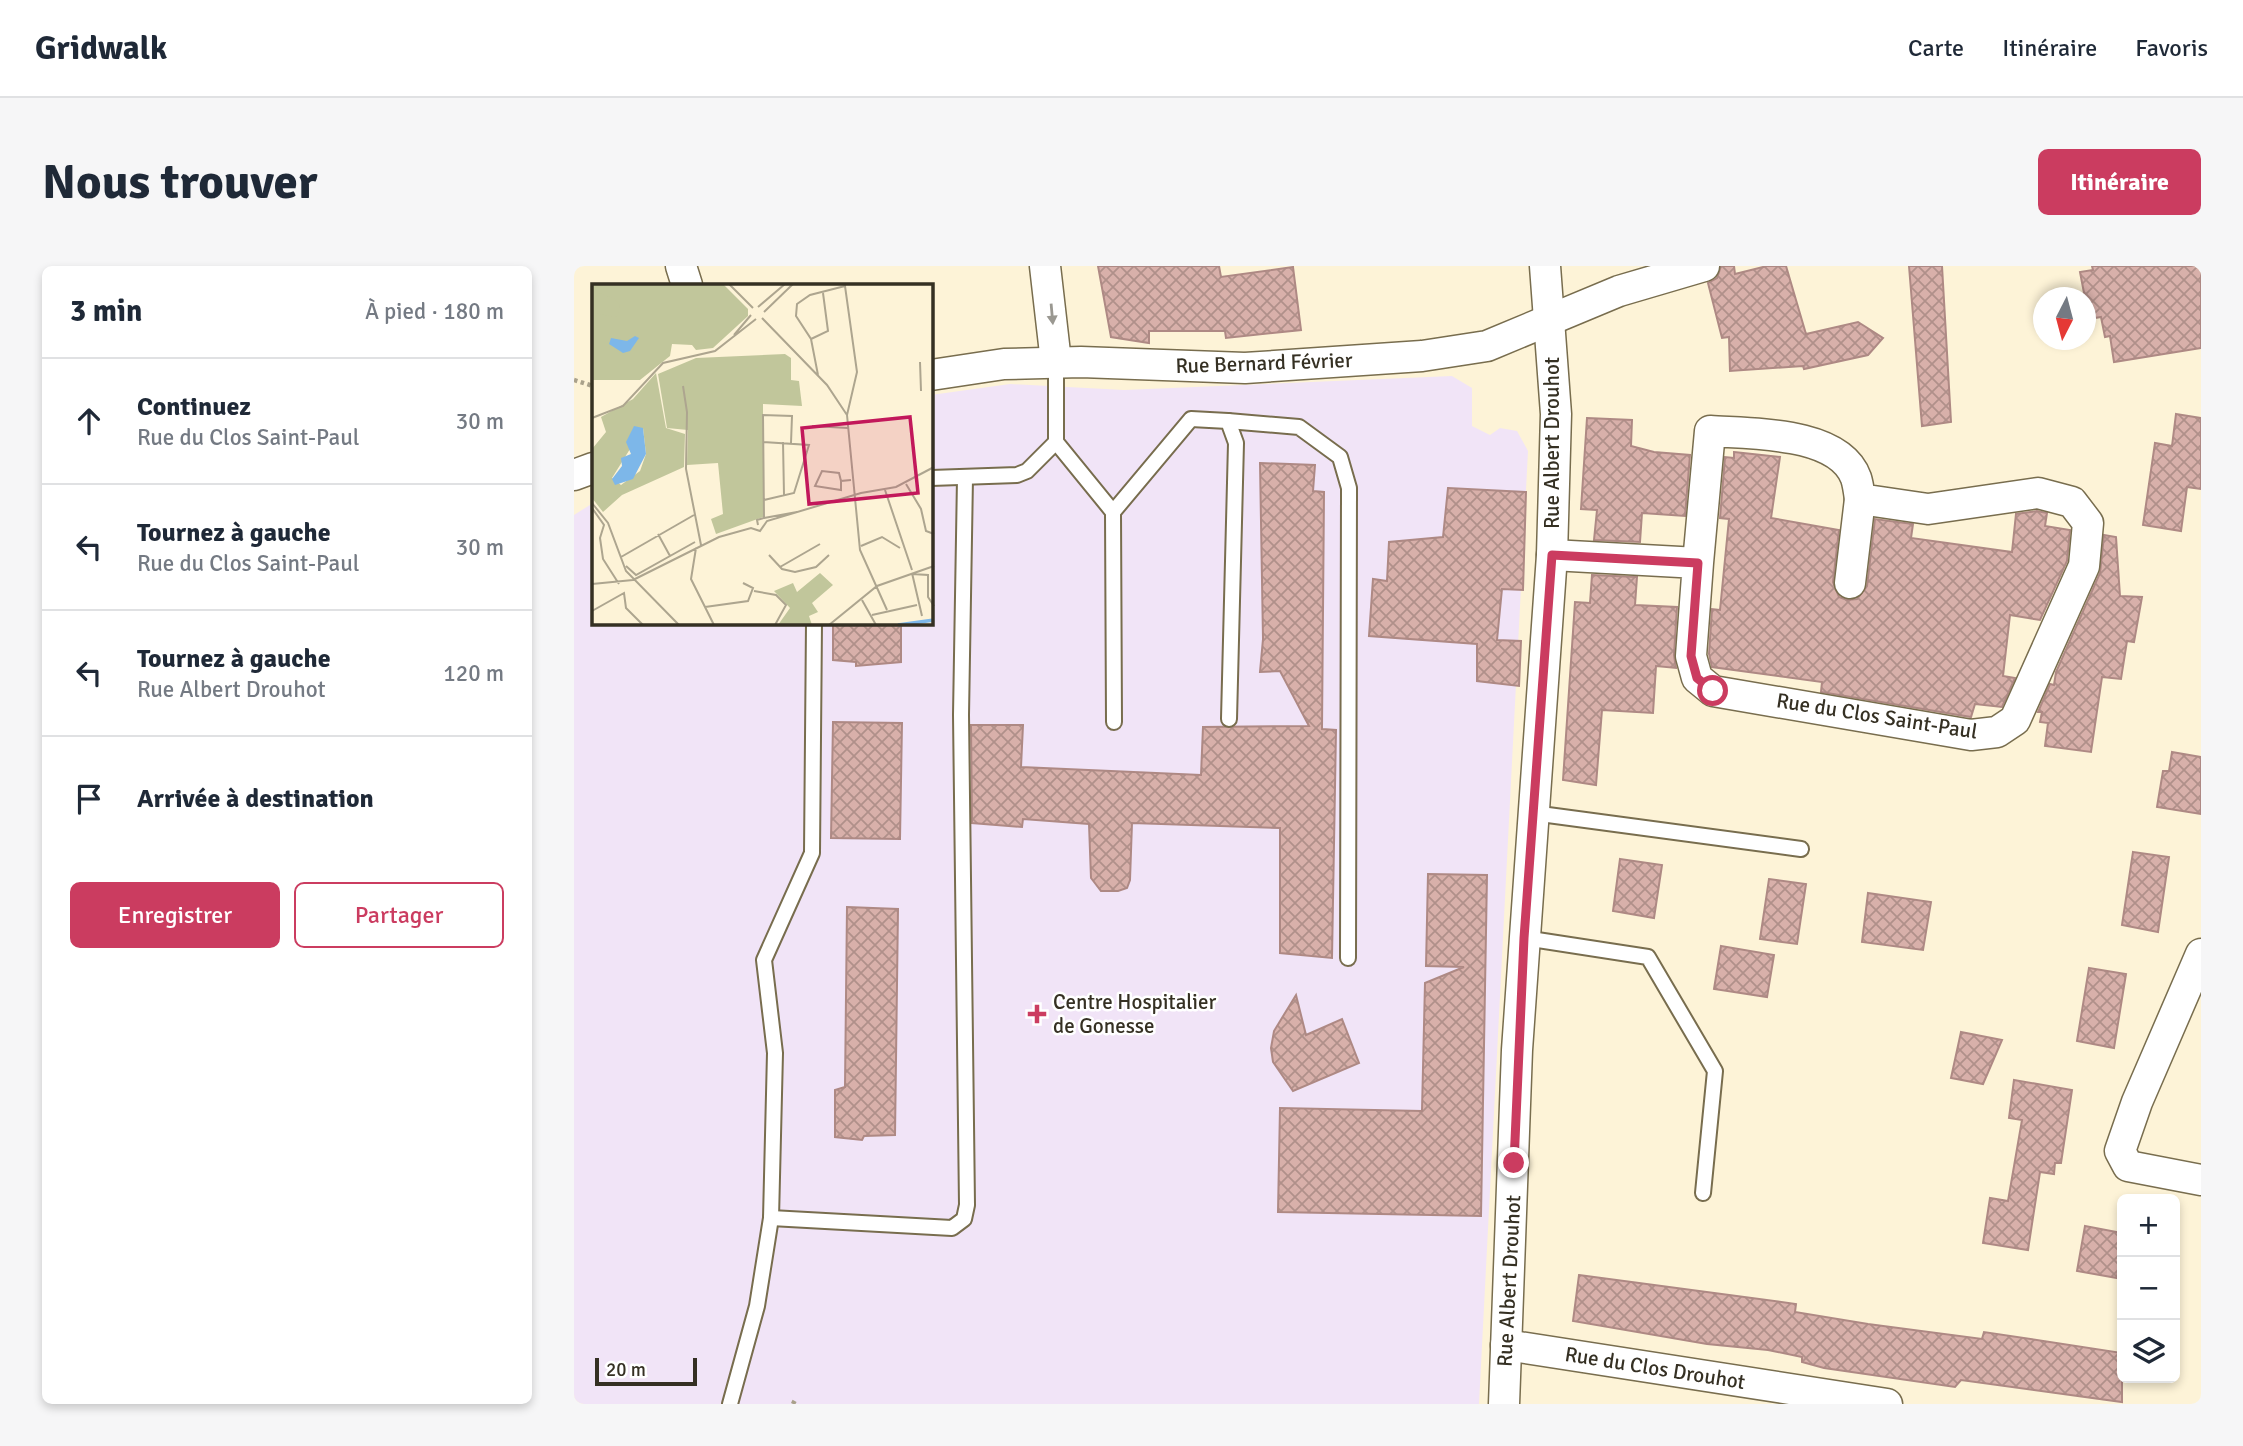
<!DOCTYPE html>
<html lang="fr">
<meta charset="utf-8">
<style>
body{margin:0;font-family:Signika,sans-serif;background:#f6f6f7;color:#1f2937}
.controls{position:absolute;right:21px;bottom:21px;display:grid;overflow:hidden;border-radius:10px;box-shadow:0 4px 10px #0003}
.controls button{width:63px;height:63px;display:grid;place-items:center;padding:0;border:0;border-bottom:2px solid #e0e1e3;background:#fff;color:#1f2937;font:35px sans-serif}
.compass{position:absolute;left:1459px;top:21px;width:63px;height:63px;border-radius:50%;background:#fff;box-shadow:0 4px 10px #0003;rotate:186deg}
.scale{position:absolute;left:21px;bottom:18px;width:102px;box-sizing:border-box;padding-left:7px;border:4px solid #353023;border-top:0;font-size:19px;line-height:24px;white-space:nowrap;color:#353023;-webkit-text-stroke:5px #fff;paint-order:stroke}
.stop{position:absolute;width:21px;height:21px;margin:-16px;border:5px solid #cb3c60;border-radius:50%;background:#fff}
.stop.end{background:#cb3c60;border-color:#fff;box-shadow:0 2px 7px #0008}
.list{margin:0;padding:0;list-style:none}
h2{display:flex;justify-content:space-between;align-items:center;height:91px;margin:0;padding:0 28px;font-size:30px}
h2 small{font-size:23px;font-weight:400;color:#747a83}
.list li{display:grid;grid-template-columns:46px 1fr auto;gap:21px;align-items:center;box-sizing:border-box;height:126px;padding:0 28px;border-top:2px solid #e0e1e3}
.list b{display:block;font-size:26px;white-space:nowrap}
.list p{margin:0;font-size:23px;white-space:nowrap;color:#747a83}
.list em{font-size:23px;font-style:normal;color:#747a83}
.actions{display:flex;gap:14px;padding:21px 28px}
.actions a{flex:1;padding:16px 0;border:2px solid #cb3c60;border-radius:10px;text-align:center;font-size:24px;color:#cb3c60}
.actions .main{background:#cb3c60;color:#fff}
.icon{flex:none;width:38px;height:38px;fill:none;stroke:currentColor;stroke-width:2;stroke-linecap:round;stroke-linejoin:round}
.map{position:relative;flex:none;width:1627px;height:1138px;overflow:hidden;border-radius:10px}
header{display:flex;align-items:center;gap:42px;box-sizing:border-box;height:98px;padding:0 35px;background:#fff;border-bottom:2px solid #e0e1e3}
header strong{font-size:33px}
nav{display:flex;gap:38px;margin-inline-start:auto;font-size:24px}
.intro{display:flex;align-items:center;justify-content:space-between;box-sizing:border-box;height:168px;padding:0 42px}
h1{margin:0;font-size:49px}
.button{padding:18px 32px;border-radius:10px;background:#cb3c60;color:#fff;font-size:24px;font-weight:700}
main{display:flex;gap:42px;padding:0 42px}
aside{flex:1;background:#fff;border-radius:10px;box-shadow:0 4px 10px #0003}
.map>svg:first-child{display:block}
.medical{fill:#f1e4f7}
.building{fill:url(#building-cross-hatch);stroke:#ae8984;stroke-width:2}
.lines{fill:none;stroke-linecap:round;stroke-linejoin:round}
.service-casing{stroke:#786d4e;stroke-width:18}
.minor-casing{stroke:#786d4e;stroke-width:33}
.path{stroke:#a9a18b;stroke-width:4.5;stroke-dasharray:3.5 3.5;stroke-linecap:butt}
.service{stroke:#fff;stroke-width:14}
.minor{stroke:#fff;stroke-width:30}
.oneway{fill:#9a9891}
.route{stroke:#cb3c60;stroke-width:9}
.poi-dot{fill:#cb3c60;stroke:#fff;stroke-width:2.5}
.labels{text-anchor:middle;dominant-baseline:central;stroke-width:5;stroke-linejoin:round;paint-order:stroke}
.street-label{font-size:21px;fill:#353023;stroke:#fff}
.poi-label{font-size:21px;fill:#353023;stroke:#fff;text-anchor:start}
.inset-river{fill:none;stroke:#7db7e9;stroke-width:3.5}
.inset-road{fill:none;stroke:#ada58f;stroke-width:2}
.view{fill:#c2185b;fill-opacity:0.15;stroke:#c2185b;stroke-width:3.5}
.inset-edge{fill:none;stroke:#353023;stroke-width:3.5}
</style>
<header>
<strong>Gridwalk</strong>
<nav><a>Carte</a><a>Itinéraire</a><a>Favoris</a></nav>
</header>
<div class="intro"><h1>Nous trouver</h1><a class="button">Itinéraire</a></div>
<main>
<aside>
<h2>3 min<small>À pied · 180 m</small></h2>
<ul class="list">
<li><svg class="icon" aria-label="ahead" viewBox="0 0 24 24"><path d="M12 20V5M6 11l6-6 6 6"/></svg><div><b>Continuez</b><p>Rue du Clos Saint-Paul</p></div><em>30 m</em></li>
<li><svg class="icon" aria-label="left" viewBox="0 0 24 24"><path d="M17 20v-9H6M10 6l-5 5 5 5"/></svg><div><b>Tournez à gauche</b><p>Rue du Clos Saint-Paul</p></div><em>30 m</em></li>
<li><svg class="icon" aria-label="left" viewBox="0 0 24 24"><path d="M17 20v-9H6M10 6l-5 5 5 5"/></svg><div><b>Tournez à gauche</b><p>Rue Albert Drouhot</p></div><em>120 m</em></li>
<li><svg class="icon" aria-label="arrive" viewBox="0 0 24 24"><path d="M6 21V4h12l-3 4 3 4H6"/></svg><div><b>Arrivée à destination</b></div></li>
</ul>
<div class="actions"><a class="main">Enregistrer</a><a>Partager</a></div>
</aside>
<div class="map">
<svg width="1627" height="1138" viewBox="0 0 1627 1138">
<defs>
<pattern id="building-cross-hatch" width="8" height="8" patternUnits="userSpaceOnUse" patternTransform="scale(1.75)"><rect width="8" height="8" fill="#d8b0aa"/><path d="M0 0l8 8M0 8l8-8" fill="none" stroke="#b0908a"/></pattern>
</defs>
<rect width="100%" height="100%" fill="#fdf3d7"/>
<!-- medical -->
<path class="medical" d="M878,110L898,122V160L916,169L926,162L943,165L954,185L905,1138H0V249L19,237V357H357V129L436,118L550,124Z"/>
<!-- building -->
<g class="building">
<path d="M524,0H645L647,11L719,1L727,64L652,72L651,65H575V77L537,71Z"/>
<path d="M1147,0H1160L1161,8L1193,0H1212L1232,68L1284,56L1309,72L1294,89L1230,103L1229,100L1156,105L1155,71L1148,72L1134,17L1143,12Z"/>
<path d="M1335,0H1368L1377,156L1348,160Z"/>
<path d="M1518,0H1627V82L1540,96L1536,70L1531,71L1527,51L1515,53L1506,6L1519,4Z"/>
<path d="M1602,148L1627,152V223L1613,221L1607,265L1569,259L1581,177L1598,180Z"/>
<path d="M1013,152L1058,154L1057,180L1080,186L1116,189L1111,250L1068,247L1066,276L1020,274L1023,244L1007,243Z"/>
<path d="M1160,186L1206,191L1197,252L1265,264L1259,316L1265,331L1273,334L1283,333L1293,320L1301,253L1339,258L1337,272L1438,286L1442,248L1463,245L1473,247L1471,260L1496,264L1493,295L1466,354L1436,349L1429,410L1441,412L1428,441L1401,438L1397,451L1247,426L1248,416L1138,401L1135,388L1138,343L1146,344L1155,253L1146,252L1151,191L1160,192Z"/>
<path d="M686,197L741,199L739,225L750,226L748,463L762,464L758,692L706,687V562L558,557L556,614L553,622L544,625H527L517,612L515,558L449,553L448,561L398,557L397,459H449L447,501L627,509L629,461L735,460L706,405L686,406L689,373Z"/>
<path d="M874,222L952,226L949,324L928,323L923,374L947,375L945,420L903,415V378L795,370L799,313L813,315L815,276L869,271Z"/>
<path d="M1530,269L1542,271L1546,330L1568,331L1560,376L1553,375L1547,413L1528,411L1517,486L1471,480L1474,457L1466,456L1468,446H1464L1476,418L1480,419L1482,406L1526,307Z"/>
<path d="M1018,309L1063,311L1061,339L1103,341L1100,389L1102,402L1082,400L1079,447L1028,444L1022,519L989,514L1001,336L1016,337Z"/>
<path d="M259,357H327V396L282,400V396L259,394Z"/>
<path d="M259,456L328,457L326,573L257,572Z"/>
<path d="M1598,486L1627,491V548L1583,541L1589,505H1595Z"/>
<path d="M1559,586L1595,591L1584,666L1548,659Z"/>
<path d="M1046,593L1088,599L1080,652L1039,645Z"/>
<path d="M854,608L913,609L907,950L704,946L706,842L848,845L851,717L890,701L852,700Z"/>
<path d="M1195,613L1232,618L1223,678L1186,673Z"/>
<path d="M1294,627L1357,636L1349,684L1288,676Z"/>
<path d="M273,641L324,643L321,869L290,870L288,874L261,871V824L271,821Z"/>
<path d="M1147,680L1200,689L1193,731L1140,723Z"/>
<path d="M1515,702L1552,708L1540,782L1503,775Z"/>
<path d="M722,729L732,769L768,753L785,797L719,825L699,796L697,782L700,765Z"/>
<path d="M1387,766L1428,774L1409,818L1377,812Z"/>
<path d="M1440,814L1498,824L1487,897H1481L1480,908L1466,906L1454,984L1409,977L1416,932L1434,935L1448,854L1435,852Z"/>
<path d="M1511,960L1548,967L1543,1012L1503,1005Z"/>
<path d="M1005,1009L1222,1038L1221,1046L1294,1058L1408,1073L1410,1066L1548,1087V1136L1387,1114L1381,1121L1250,1102L1228,1096V1091L1194,1084L1133,1078L999,1055Z"/>
</g>
<g class="lines">
<!-- service casing -->
<g class="service-casing">
<g id="service">
<path d="M482,96V176L539,246L540,456"/>
<path d="M654,155L725,161L766,191L775,222L774,692"/>
<path d="M357,212L443,209L453,205L482,176"/>
<path d="M539,246L617,153L654,155L662,177L655,453"/>
<path d="M959,547L1227,583"/>
<path d="M950,672L1074,691L1141,805L1129,927"/>
<path d="M197,952L378,962L390,953L393,939L387,449L391,212"/>
<path d="M156,1138L183,1040L197,952L201,787L190,694L238,587L240,357"/>
</g>
</g>
<!-- minor casing -->
<g class="minor-casing">
<g id="minor">
<path d="M107,0L113,19"/>
<path d="M471,0L482,96"/>
<path d="M357,109L430,98L507,96L671,102L848,90L913,80L1045,25L1130,0"/>
<path d="M0,209L19,202"/>
<path d="M978,289L1124,297L1136,165C1176,168 1265,165 1282,212C1284,218 1285,226 1286,233L1354,243L1464,227L1498,236L1514,257L1510,300L1441,454L1423,466L1397,469L1139,425L1123,412L1117,390L1124,297"/>
<path d="M1276,317L1286,233"/>
<path d="M1627,688L1563,836L1546,885L1554,900L1627,914"/>
<path d="M932,1079L1313,1138"/>
<path d="M930,1138L943,784L978,289L982,148L971,0"/>
</g>
</g>
<!-- path -->
<g class="path">
<path d="M0,114L19,120"/>
<path d="M219,1138L221,1134"/>
</g>
<!-- service -->
<use href="#service" class="service"/>
<!-- minor -->
<use href="#minor" class="minor"/>
</g>
<!-- one-way arrows -->
<defs><path id="oneway-solid" d="M-6-.8H1V-3.2L6.5 0L1 3.2V.8H-6Z" transform="scale(1.75)"/></defs>
<use class="oneway" href="#oneway-solid" transform="translate(478 48) rotate(85)"/>
<g class="lines">
<!-- route -->
<path class="route" d="M940,897L950,672L978,289L1124,297L1117,390L1123,412L1139,425"/>
</g>
<!-- markers -->
<path class="poi-dot" d="M459.5 737.5h7v7h7v7h-7v7h-7v-7h-7v-7h7z"/>
<g class="labels">
<!-- street labels -->
<g class="street-label">
<text transform="translate(690 97) rotate(-2)">Rue Bernard Février</text>
<text transform="translate(978 177) rotate(-90)">Rue Albert Drouhot</text>
<text transform="translate(1303 450) rotate(9)">Rue du Clos Saint-Paul</text>
<text transform="translate(935 1015) rotate(-87)">Rue Albert Drouhot</text>
<text transform="translate(1081 1102) rotate(9)">Rue du Clos Drouhot</text>
</g>
<!-- poi labels -->
<g class="poi-label">
<text x="479" y="736">Centre Hospitalier<tspan x="479" dy="24">de Gonesse</tspan></text>
</g>
</g>
<!-- overview -->
<g transform="translate(18 18)">
<rect width="341" height="341" fill="#fdf3d7"/>
<path d="M0,0H131L156,25V32L121,64L104,66L100,61L80,60L78,72L48,96H0ZM193,70L199,74V96L207,97L210,122L171,120V233L124,250L119,235L131,230L126,179L95,181L96,146L75,144L66,90L104,74Z" fill="#c1c69b"/>
<path d="M7,9L23,15L28,22L25,33L0,29V16ZM228,289L241,301L220,319L226,328L217,332L220,341H186L198,324L182,307L201,299L205,308Z" fill="#c1c69b"/>
<path d="M64,89L74,144L93,150L92,183L30,211L11,228L0,214V165L14,148L9,133L41,115ZM51,144L54,170L48,187L29,201L20,194Z" fill="#c1c69b" fill-rule="evenodd"/>
<path d="M43,52L47,54L38,67L31,69L17,60L19,54L35,57ZM42,142L51,144L54,170L41,195L23,201L20,195L30,182L29,174L39,170L34,158Z" fill="#7db7e9"/>
<path class="inset-river" d="M306,341L342,336"/>
<path class="inset-road" d="M137,0L161,24M166,23L193,0M172,28L201,0M170,34L235,101L255,131L268,266L295,326M142,51L159,31M219,55L236,47L231,9M328,78L329,107M226,91L219,55L204,32L205,20L218,11L253,2L265,88L255,131M91,102L95,128L94,185L109,261M0,134L31,122L71,79L123,67L164,35M220,142L256,144M171,158L217,161L202,209L172,216M191,158L192,211M249,197L247,189L230,187L223,202L249,206V197L259,196M314,200L329,225L334,247L342,250M293,206L320,286M0,219L16,239L34,287L87,341M0,224L12,241L8,254L11,275L27,300M172,234L205,228M166,241L165,236L172,234L171,131L200,132L199,159M66,250L78,272M269,262L290,253L308,264M104,264L99,295L122,341M177,271L190,285L203,288L224,283L237,271M29,273L102,231M34,282L44,291L103,258M188,283L228,260M320,289L330,332M320,290L336,291V313L342,322M41,296L127,253L159,244L168,247L175,237L269,209L304,203L342,183M0,300L41,296M162,307L184,311L194,321L183,341M270,316L284,341M113,323L156,317L161,304L151,299M0,327L32,309L34,324L51,341M280,331L325,321M237,341L285,302L342,282"/>
<path class="view" d="M318,133L326,209L217,220L210,144Z"/>
<rect width="341" height="341" class="inset-edge"/>
</g>
</svg>
<div class="controls">
<button>+</button>
<button>−</button>
<button><svg class="icon" aria-label="layers" viewBox="0 0 24 24"><path d="M12 4l9 5-9 5-9-5zM3 14l9 5 9-5"/></svg></button>
</div>
<svg class="compass" viewBox="-18 -18 36 36"><path d="M0-13l5 13h-10z" fill="#e53935"/><path d="M0 13l5-13h-10z" fill="#747a83"/></svg>
<div class="scale">20 m</div>
<div class="stop" style="left:1139px;top:425px"></div>
<div class="stop end" style="left:940px;top:897px"></div>
</div>
</main>
